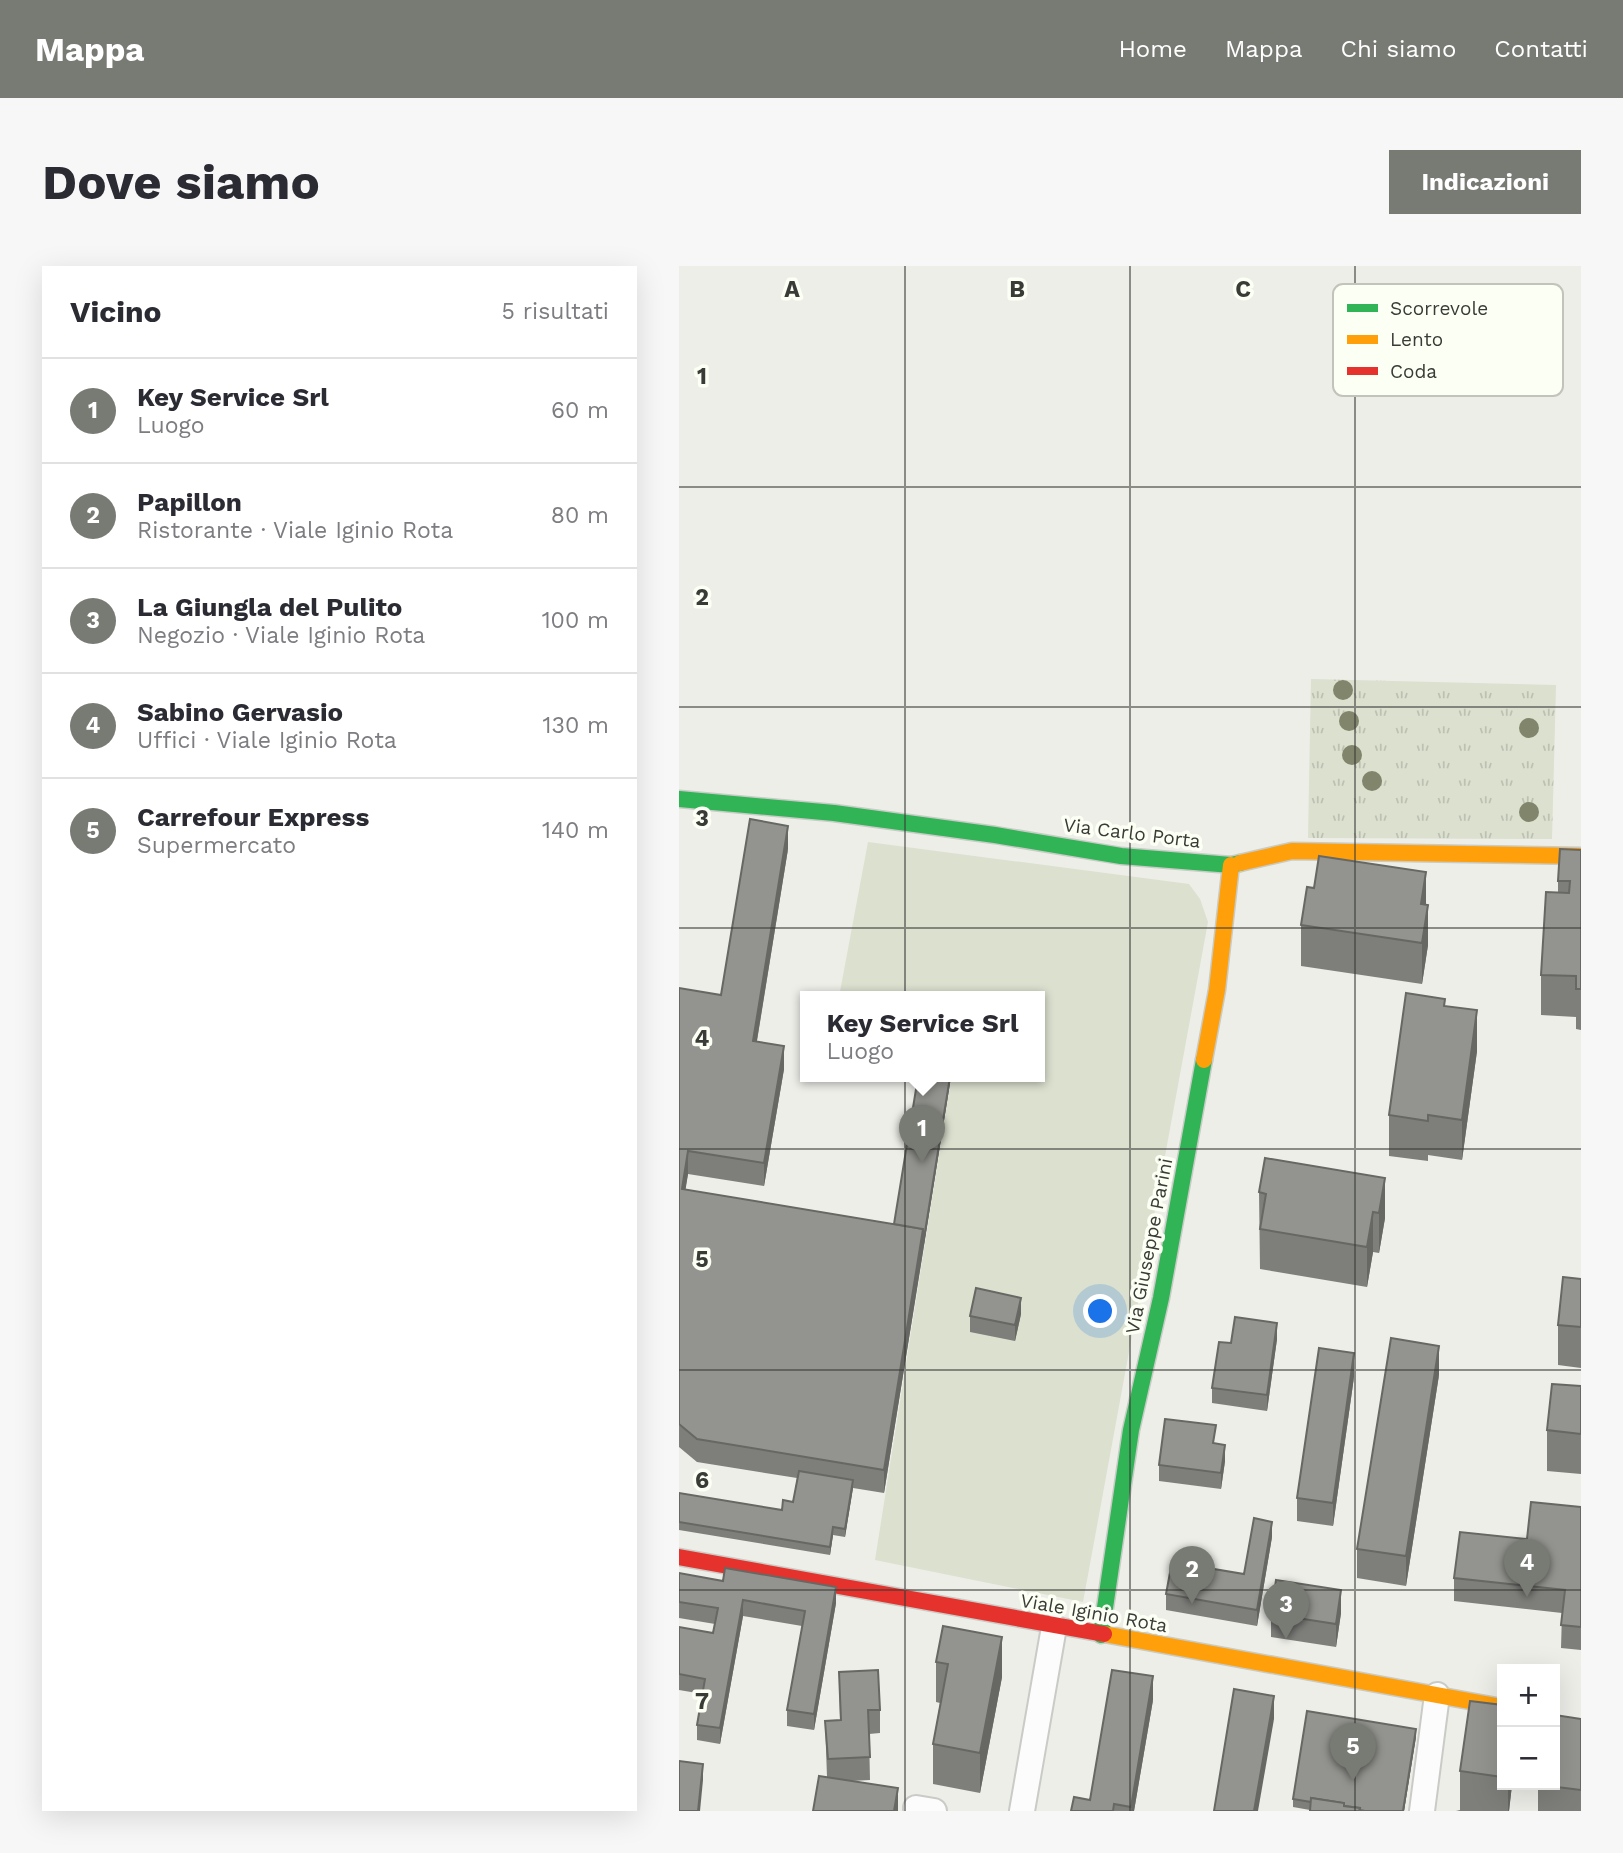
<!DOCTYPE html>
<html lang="it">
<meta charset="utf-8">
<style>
body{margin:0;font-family:"Work Sans",sans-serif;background:#f7f7f7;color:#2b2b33}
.controls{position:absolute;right:21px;bottom:21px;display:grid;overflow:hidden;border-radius:0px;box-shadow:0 7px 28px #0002}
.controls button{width:63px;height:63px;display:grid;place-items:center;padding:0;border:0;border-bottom:2px solid #e1e1e2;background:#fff;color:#2b2b33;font:35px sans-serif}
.you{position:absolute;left:422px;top:1046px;width:24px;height:24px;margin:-18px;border:5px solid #fff;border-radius:50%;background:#1a73e8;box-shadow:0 0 0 10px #1a73e833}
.badge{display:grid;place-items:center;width:46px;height:46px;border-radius:50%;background:#787a74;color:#fff;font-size:23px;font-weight:700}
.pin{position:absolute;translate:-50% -58px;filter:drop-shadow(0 2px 4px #0008)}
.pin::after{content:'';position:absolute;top:37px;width:24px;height:21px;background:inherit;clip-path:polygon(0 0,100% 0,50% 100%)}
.popup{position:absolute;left:121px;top:725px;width:245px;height:91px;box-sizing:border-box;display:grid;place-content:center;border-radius:0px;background:#fff;filter:drop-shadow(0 2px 5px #0005);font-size:23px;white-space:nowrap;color:#7c7c81}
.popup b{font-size:26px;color:#2b2b33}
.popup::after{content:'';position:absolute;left:50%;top:100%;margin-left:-14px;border:14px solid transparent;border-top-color:#fff}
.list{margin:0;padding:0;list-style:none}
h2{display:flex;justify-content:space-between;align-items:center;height:91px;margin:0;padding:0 28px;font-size:30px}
h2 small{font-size:23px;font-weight:400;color:#7c7c81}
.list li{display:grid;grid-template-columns:46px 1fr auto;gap:21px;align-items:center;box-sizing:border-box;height:105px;padding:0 28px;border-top:2px solid #e1e1e2}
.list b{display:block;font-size:26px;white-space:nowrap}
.list p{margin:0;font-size:23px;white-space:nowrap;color:#7c7c81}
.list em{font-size:23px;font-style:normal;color:#7c7c81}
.map{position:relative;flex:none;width:902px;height:1545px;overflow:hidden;border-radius:0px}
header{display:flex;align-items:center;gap:42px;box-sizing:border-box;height:98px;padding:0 35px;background:#787a74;color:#fff}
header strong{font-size:33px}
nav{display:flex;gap:38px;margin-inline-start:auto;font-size:24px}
.intro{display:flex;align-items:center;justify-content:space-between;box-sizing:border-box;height:168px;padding:0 42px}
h1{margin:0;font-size:49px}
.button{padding:18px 32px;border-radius:0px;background:#787a74;color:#fff;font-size:24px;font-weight:700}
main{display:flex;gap:42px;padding:0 42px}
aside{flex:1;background:#fff;border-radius:0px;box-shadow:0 7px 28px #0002}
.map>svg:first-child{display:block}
.green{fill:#dbe0cf}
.park{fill:url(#park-tufts)}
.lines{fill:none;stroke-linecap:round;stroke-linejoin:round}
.street-casing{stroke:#c9cbc6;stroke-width:28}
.fast-casing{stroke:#c9cbc6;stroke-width:19}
.slow-casing{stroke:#c9cbc6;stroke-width:19}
.jam-casing{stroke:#c9cbc6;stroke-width:19}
.street{stroke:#fcfcfc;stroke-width:24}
.fast{stroke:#30b455;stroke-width:16}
.slow{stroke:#ff9f0a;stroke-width:16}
.jam{stroke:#e5322d;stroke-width:16}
.tree{fill:#80856c}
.wall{fill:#7e7f7b}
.shaded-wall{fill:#676864}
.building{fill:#93948f;stroke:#676864;stroke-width:2}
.grid{fill:none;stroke:#393b36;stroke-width:2;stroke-opacity:0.55}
.labels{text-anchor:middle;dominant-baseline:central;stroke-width:7;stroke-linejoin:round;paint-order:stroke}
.street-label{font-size:19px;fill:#393b36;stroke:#fcfff4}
.key{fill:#fcfff4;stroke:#c2c4bb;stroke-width:2}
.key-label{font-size:19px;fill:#393b36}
.grid-label{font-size:23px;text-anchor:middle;font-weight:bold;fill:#393b36;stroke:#fcfff4;stroke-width:7;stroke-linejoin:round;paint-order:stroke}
</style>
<header>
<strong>Mappa</strong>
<nav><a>Home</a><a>Mappa</a><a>Chi siamo</a><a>Contatti</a></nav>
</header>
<div class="intro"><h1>Dove siamo</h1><a class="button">Indicazioni</a></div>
<main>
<aside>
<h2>Vicino<small>5 risultati</small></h2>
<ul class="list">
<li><span class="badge">1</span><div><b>Key Service Srl</b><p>Luogo</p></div><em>60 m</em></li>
<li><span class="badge">2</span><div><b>Papillon</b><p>Ristorante · Viale Iginio Rota</p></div><em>80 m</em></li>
<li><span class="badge">3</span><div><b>La Giungla del Pulito</b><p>Negozio · Viale Iginio Rota</p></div><em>100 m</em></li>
<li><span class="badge">4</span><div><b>Sabino Gervasio</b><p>Uffici · Viale Iginio Rota</p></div><em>130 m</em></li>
<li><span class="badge">5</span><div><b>Carrefour Express</b><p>Supermercato</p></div><em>140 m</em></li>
</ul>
</aside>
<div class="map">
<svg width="902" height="1545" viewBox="0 0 902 1545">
<defs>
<pattern id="park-tufts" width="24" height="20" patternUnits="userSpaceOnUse" patternTransform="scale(1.75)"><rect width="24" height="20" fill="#dbe0cf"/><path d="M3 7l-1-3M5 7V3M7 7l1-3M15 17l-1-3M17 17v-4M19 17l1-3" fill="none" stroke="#bdc1b2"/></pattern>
</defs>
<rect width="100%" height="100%" fill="#edeee8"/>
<!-- green -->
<path class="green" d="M189,576L510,618L521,633L529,656L404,1336L196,1294L272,813L265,811H360V731H160Z"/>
<!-- park -->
<path class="park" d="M632,413L877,419L873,573L629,572Z"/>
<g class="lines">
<!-- street casing -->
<g class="street-casing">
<g id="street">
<path d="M237,1542L255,1545"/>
<path d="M343,1545L375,1361"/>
<path d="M743,1545L758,1429"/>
</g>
</g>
<!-- fast casing -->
<g class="fast-casing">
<g id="fast">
<path d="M0,533L155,547L316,569L442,590L552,599L561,597"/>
<path d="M422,1369L452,1164L482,1032L525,794"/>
</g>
</g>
<!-- slow casing -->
<g class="slow-casing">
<g id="slow">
<path d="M561,597L613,585L902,590"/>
<path d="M525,794L538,724L552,599"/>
<path d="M425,1368L823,1441"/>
</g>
</g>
<!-- jam casing -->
<g class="jam-casing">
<path id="jam" d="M0,1291L425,1368"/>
</g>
<!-- street -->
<use href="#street" class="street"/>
<!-- fast -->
<use href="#fast" class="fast"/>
<!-- slow -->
<use href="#slow" class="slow"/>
<!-- jam -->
<use href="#jam" class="jam"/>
</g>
<!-- trees -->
<g class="tree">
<circle cx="664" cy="424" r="10"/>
<circle cx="670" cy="455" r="10"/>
<circle cx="850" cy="462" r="10"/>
<circle cx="673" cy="489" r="10"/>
<circle cx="693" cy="515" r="10"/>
<circle cx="850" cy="546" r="10"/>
</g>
<!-- wall -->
<g class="wall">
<path d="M109,583L78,775L105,803L85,920L9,908L6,924L215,958L272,811L205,1227L174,1222L166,1271L154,1269L151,1289L0,1264V1227L103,1244L114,1236L118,1212L18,1196L0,1181V722L42,729Z"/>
<path d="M902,584V764L897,763V751L862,749V709L879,626V615Z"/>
<path d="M747,639L749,679L743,718L622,700V659Z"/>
<path d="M766,740L798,785L783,894L749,889V895L710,890V849Z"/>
<path d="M706,912V952L700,987L694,986L688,1021L581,1003L580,926Z"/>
<path d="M902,1013V1102L879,1099V1059Z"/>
<path d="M342,1048L336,1075L291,1066V1050Z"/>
<path d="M598,1073L588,1145L533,1137V1122L552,1077Z"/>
<path d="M760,1109L727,1320L678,1312V1283Z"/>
<path d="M675,1111L654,1260L618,1255V1232Z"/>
<path d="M902,1120V1208L868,1205V1164Z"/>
<path d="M536,1178L546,1195L542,1223L480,1215V1199Z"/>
<path d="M902,1241V1384L882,1382L883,1347L775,1335V1312L848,1273Z"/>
<path d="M593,1271L578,1360L487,1344V1328L565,1308Z"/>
<path d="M0,1307L157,1337L135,1464L108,1460V1444L123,1360L64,1350L41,1478L18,1474V1459L24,1428L0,1424V1361L34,1367L36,1358L0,1352Z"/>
<path d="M662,1347L657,1381L592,1371V1348Z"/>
<path d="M264,1360L323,1411L301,1527L254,1518V1478L261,1437L257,1436V1396Z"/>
<path d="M160,1406L201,1444V1467L190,1468L191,1514L172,1515L219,1545L148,1511L146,1455L161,1454Z"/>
<path d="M474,1434L455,1545H392L411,1534Z"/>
<path d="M823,1439V1519H833L830,1545H777L781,1544V1505Z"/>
<path d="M902,1453V1545H859V1519Z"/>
<path d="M737,1471L725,1545H631V1544L614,1541V1533Z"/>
</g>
<!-- shaded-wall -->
<g class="shaded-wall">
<path d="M109,560V583L74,798V775Z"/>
<path d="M747,606V646L742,678V638Z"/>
<path d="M749,639V679L743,718V677Z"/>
<path d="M798,744V785L783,894V854Z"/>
<path d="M105,780V803L85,920V897Z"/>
<path d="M271,811H272L244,986V978Z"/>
<path d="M9,885V908L3,946V923Z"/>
<path d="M706,912V952L700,987V947Z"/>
<path d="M694,946V986L688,1021V981Z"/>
<path d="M244,963V986L205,1227V1204Z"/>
<path d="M342,1032V1048L336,1075V1059Z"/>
<path d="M598,1057V1073L588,1145V1129Z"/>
<path d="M760,1080V1109L727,1320V1290Z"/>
<path d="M675,1087V1111L654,1260V1237Z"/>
<path d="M546,1179V1195L542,1223V1207Z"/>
<path d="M174,1214V1222L166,1271V1263Z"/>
<path d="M593,1256V1271L578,1360V1344Z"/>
<path d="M154,1261V1269L151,1289V1281Z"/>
<path d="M157,1321V1337L135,1464V1448Z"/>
<path d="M662,1324V1347L657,1381V1358Z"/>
<path d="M64,1334V1350L41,1478V1462Z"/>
<path d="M323,1371V1411L301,1527V1487Z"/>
<path d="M474,1410V1434L455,1545H452Z"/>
<path d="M595,1430V1453L579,1545H575Z"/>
<path d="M737,1463V1471L725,1545H724Z"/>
<path d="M24,1498V1514L21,1545H19Z"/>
<path d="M829,1519H833L830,1545H829Z"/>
<path d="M219,1522V1545H215Z"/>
</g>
<!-- building -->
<g class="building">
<path d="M71,553L109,560L74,775L105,780L85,897L9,885L3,923L244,963L205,1204L18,1173L0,1158V722L42,729Z"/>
<path d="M881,583L902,584V723H897V710L862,709L867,626L890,627L891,615H879Z"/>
<path d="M640,590L747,606L742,638L749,639L743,677L622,659L628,621L635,622Z"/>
<path d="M727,727L766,733L765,740L798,744L783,854L749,849V855L710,849Z"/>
<path d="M239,811H271L244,978V963L215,958Z"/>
<path d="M586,892L706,912L700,947L694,946L688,981L581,963L587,928L580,926Z"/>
<path d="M884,1011L902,1013V1061L879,1059Z"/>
<path d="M297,1022L342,1032L336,1059L291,1050Z"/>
<path d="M556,1051L598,1057L588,1129L533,1122L540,1076L552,1077Z"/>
<path d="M712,1072L760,1080L727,1290L678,1283Z"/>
<path d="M640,1082L675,1087L654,1237L618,1232Z"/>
<path d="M873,1118L902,1120V1168L868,1164Z"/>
<path d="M486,1153L537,1159L534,1177L546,1179L542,1207L480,1199Z"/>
<path d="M120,1205L174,1214L166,1263L154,1261L151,1281L0,1256V1227L103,1244L104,1234L114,1236Z"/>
<path d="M852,1236L902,1241V1361L882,1359L886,1324L775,1312L781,1266L848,1273Z"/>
<path d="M575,1252L593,1256L578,1344L487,1328L493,1296L565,1308Z"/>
<path d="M46,1302L157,1321L135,1448L108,1444L126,1345L64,1334L41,1462L18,1459L26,1413L0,1408V1361L34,1367L39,1342L0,1336V1307L44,1315Z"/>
<path d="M597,1314L662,1324L657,1358L592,1348Z"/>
<path d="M264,1360L323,1371L301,1487L254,1478L269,1398L257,1396Z"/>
<path d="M199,1404L201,1444H189L191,1491L149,1493L146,1455L162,1454L160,1406Z"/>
<path d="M433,1404L474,1410L452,1541L435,1538L434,1545H392L395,1531L411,1534Z"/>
<path d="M555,1423L595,1430L575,1545H535Z"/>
<path d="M791,1435L823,1439V1511L781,1505Z"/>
<path d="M628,1445L737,1463L724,1545H686L681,1544V1542L665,1540V1537L632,1532V1536L614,1533Z"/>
<path d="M876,1449L902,1453V1524L862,1519H876Z"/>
<path d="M0,1495L24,1498L19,1545H0Z"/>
<path d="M140,1510L219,1522L215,1545H134Z"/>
<path d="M632,1532L665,1537V1540L681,1542L680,1545H631Z"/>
</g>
<!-- grid -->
<path class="grid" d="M226,0V1545M451,0V1545M676,0V1545M0,221H902M0,441H902M0,662H902M0,883H902M0,1104H902M0,1324H902"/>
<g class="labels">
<!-- street labels -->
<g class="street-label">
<text transform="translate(453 567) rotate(7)">Via Carlo Porta</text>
<text transform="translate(470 980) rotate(-79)">Via Giuseppe Parini</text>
<text transform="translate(415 1347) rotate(10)">Viale Iginio Rota</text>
</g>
</g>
<!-- legend -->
<rect x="654" y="18" width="230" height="112" rx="10" class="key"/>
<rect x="668" y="38" width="31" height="8" fill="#30b455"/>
<rect x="668" y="69" width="31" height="9" fill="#ff9f0a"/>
<rect x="668" y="101" width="31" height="8" fill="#e5322d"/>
<g class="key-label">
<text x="711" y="49">Scorrevole</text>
<text x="711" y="80">Lento</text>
<text x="711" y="112">Coda</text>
</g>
<g class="grid-label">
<text x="113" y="31">A</text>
<text x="338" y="31">B</text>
<text x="564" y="31">C</text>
<text x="23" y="118">1</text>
<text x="23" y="339">2</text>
<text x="23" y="560">3</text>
<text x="23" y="780">4</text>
<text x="23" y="1001">5</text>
<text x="23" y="1222">6</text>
<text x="23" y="1443">7</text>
</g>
</svg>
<div class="controls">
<button>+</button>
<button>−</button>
</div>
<div class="you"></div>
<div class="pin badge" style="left:243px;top:897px">1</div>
<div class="popup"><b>Key Service Srl</b>Luogo</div>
<div class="pin badge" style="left:513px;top:1338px">2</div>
<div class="pin badge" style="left:607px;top:1373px">3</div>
<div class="pin badge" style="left:848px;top:1331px">4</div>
<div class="pin badge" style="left:674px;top:1515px">5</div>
</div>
</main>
